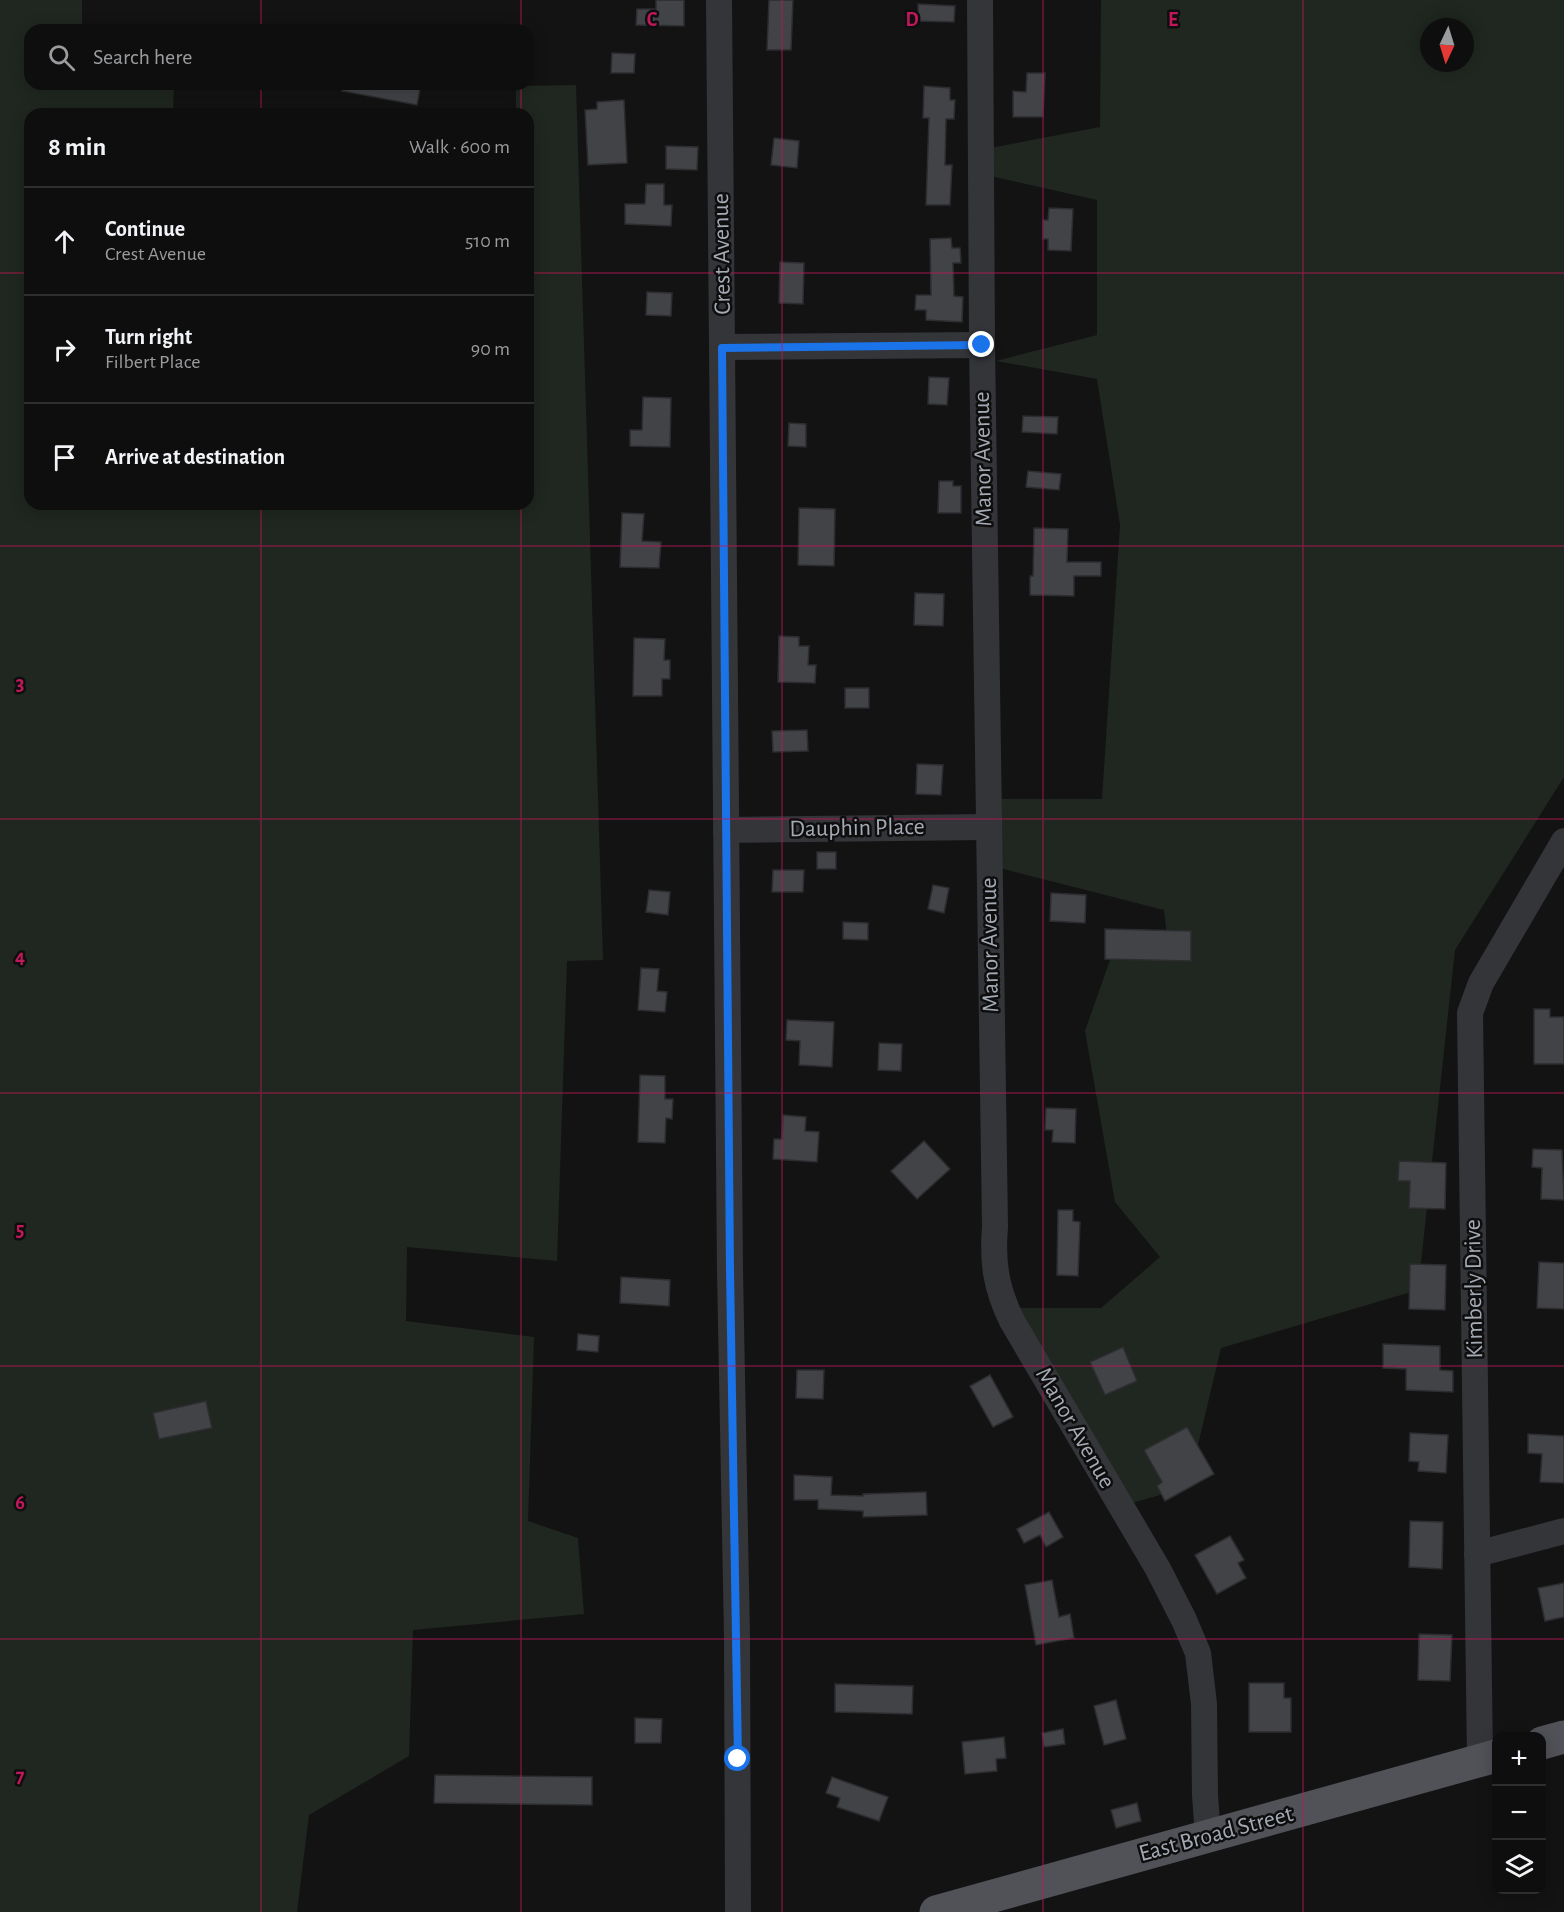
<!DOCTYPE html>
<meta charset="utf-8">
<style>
body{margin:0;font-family:"Alegreya Sans",sans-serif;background:#1c1c1d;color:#f1f3f6}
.controls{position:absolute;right:18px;bottom:18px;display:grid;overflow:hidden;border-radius:12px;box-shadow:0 3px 15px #0003}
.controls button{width:54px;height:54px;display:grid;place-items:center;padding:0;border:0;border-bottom:2px solid #2e2e2f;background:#0e0e0f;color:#f1f3f6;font:30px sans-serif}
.compass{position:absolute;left:1420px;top:18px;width:54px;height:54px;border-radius:50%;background:#0e0e0f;box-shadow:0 3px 15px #0003;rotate:184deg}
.stop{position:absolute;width:18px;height:18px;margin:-14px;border:4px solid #1a73e8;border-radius:50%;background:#fff}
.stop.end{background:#1a73e8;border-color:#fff;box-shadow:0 2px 6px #0008}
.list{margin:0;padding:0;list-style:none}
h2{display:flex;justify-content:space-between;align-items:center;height:78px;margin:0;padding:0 24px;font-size:26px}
h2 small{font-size:20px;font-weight:400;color:#9b9c9e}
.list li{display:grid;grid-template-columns:39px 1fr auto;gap:18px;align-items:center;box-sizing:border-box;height:108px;padding:0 24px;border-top:2px solid #2e2e2f}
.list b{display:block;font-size:22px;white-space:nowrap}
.list p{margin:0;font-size:20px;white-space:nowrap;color:#9b9c9e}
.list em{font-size:20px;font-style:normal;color:#9b9c9e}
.icon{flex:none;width:33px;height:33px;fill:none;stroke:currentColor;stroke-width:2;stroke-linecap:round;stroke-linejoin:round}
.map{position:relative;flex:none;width:1564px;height:1912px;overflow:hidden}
.search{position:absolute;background:#0e0e0f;box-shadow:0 3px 15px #0003;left:24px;top:24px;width:510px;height:66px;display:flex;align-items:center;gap:15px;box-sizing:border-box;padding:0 21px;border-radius:18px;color:#9b9c9e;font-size:22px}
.panel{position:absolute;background:#0e0e0f;box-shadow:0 3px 15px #0003;left:24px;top:108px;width:510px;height:402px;border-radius:18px}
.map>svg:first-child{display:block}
.green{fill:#1f2720;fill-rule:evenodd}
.building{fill:#424347;stroke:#2d2d30;stroke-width:1.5}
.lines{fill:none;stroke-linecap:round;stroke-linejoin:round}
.minor{stroke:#343539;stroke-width:26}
.major{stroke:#505258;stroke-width:33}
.route{stroke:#1a73e8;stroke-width:8}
.grid{fill:none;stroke:#c2185b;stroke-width:1.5;stroke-opacity:0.55}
.labels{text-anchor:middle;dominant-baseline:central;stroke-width:5;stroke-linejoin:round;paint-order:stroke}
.street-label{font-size:24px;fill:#a4aab4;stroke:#0e0e0f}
.grid-label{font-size:20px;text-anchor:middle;font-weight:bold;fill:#c2185b;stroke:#0e0e0f;stroke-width:5;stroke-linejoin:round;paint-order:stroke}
</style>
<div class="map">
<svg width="1564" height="1912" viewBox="0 0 1564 1912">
<rect width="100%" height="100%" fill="#131314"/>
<!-- green -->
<g class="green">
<path d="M0,0H82V30H30V84H174L173,114H30V504H528V114H516V86L576,85L603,960L567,961L557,1261L407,1247L406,1321L534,1337L528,1521L578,1538L584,1614L413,1630L409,1756L309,1815L297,1912H0Z"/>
<path d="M1101,0H1564V777L1455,950L1418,1290L1221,1348L1188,1487L1111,1509L1004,1308H1101L1160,1257L1115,1202L1085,1031L1117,940L1167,936L1164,910L988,865V799H1102L1120,525L1097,379L996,361L1097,335V200L982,174L980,150L1100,127ZM1429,27H1465V63H1429Z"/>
</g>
<!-- building -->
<g class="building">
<path d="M656,0H684V26L636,25L637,9H656Z"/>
<path d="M769,0H793L791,50H767Z"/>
<path d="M918,4L955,6L954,22L918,21Z"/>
<path d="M612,53L635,54L634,73H611Z"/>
<path d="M1027,73H1045L1043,117H1013V91L1026,92Z"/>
<path d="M343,84H421L417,105L342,91Z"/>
<path d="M924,86L950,88V100H955L954,119H946L945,165H952L950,205H926L929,118H923Z"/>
<path d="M624,100L627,163L588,165L585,110L597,109V102Z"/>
<path d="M774,138L799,141L797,168L771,165Z"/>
<path d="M666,146L698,147L697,170L666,169Z"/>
<path d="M646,184H664V205H672L671,226L625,224V204H645Z"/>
<path d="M1049,208L1073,209L1071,251L1048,250V239H1043V220H1048Z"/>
<path d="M951,238L952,248H960L961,263H953L954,296L963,297L962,322L926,320V310H915L916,295H931L930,239Z"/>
<path d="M780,262L804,263L803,304L779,303Z"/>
<path d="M647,292L672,293L671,316L646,315Z"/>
<path d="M929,377L949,378L947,405L928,404Z"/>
<path d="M643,397L671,398L670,447L630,446V430H642Z"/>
<path d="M1023,416L1058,417L1057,434L1022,432Z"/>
<path d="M789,423L806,424V447L788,446Z"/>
<path d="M1028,471L1061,474L1059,490L1026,487Z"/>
<path d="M939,481H953V486H961V513H938Z"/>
<path d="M799,508L835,509L834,566L798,565Z"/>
<path d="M622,513L644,514L642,541L661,542L659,568L620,567Z"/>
<path d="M1034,528L1068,529L1067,562H1101V576H1074V596L1030,595V576H1033Z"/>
<path d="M915,593L944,594L943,626L914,625Z"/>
<path d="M779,636L799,637V646H809L808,665H816L815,683L778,682Z"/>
<path d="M634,638L665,639L664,660H670V679H662V696H633Z"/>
<rect x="845" y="688" width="24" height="20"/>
<path d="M807,730L808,751L773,752L772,731Z"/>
<path d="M917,764L943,765L941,795L916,794Z"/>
<rect x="817" y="852" width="19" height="17"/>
<path d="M773,870H804L803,892H772Z"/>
<path d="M933,885L949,888L944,913L928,909Z"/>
<path d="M649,890L670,892L668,915L646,912Z"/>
<path d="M1051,893L1086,895L1085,923L1050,921Z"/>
<path d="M843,922L868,923V940L843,939Z"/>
<path d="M1105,929L1191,931V961L1105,959Z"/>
<path d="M641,968L659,969L657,991L667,992L665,1012L638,1010Z"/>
<path d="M1534,1009H1550V1017H1564V1064H1534Z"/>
<path d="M787,1020L834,1022L832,1067L799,1065L800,1041L786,1040Z"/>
<path d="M879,1043L902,1044L901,1071L878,1070Z"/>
<path d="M640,1075L665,1076V1099H673L672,1119L666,1118L665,1143L638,1142Z"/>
<path d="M1046,1108L1076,1109L1075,1143L1052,1142L1053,1130H1045Z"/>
<path d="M783,1115L806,1117L805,1131L819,1132L817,1162L773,1159L774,1139H782Z"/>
<path d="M924,1141L950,1169L917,1199L891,1171Z"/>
<path d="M1533,1149L1562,1150L1564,1200L1541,1199L1542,1168L1532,1167Z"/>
<path d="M1399,1161L1446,1163L1445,1209L1409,1208L1410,1181H1398Z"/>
<path d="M1058,1210H1073V1221L1080,1222L1078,1276L1057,1275Z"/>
<path d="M1539,1262L1564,1263V1309L1537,1308Z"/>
<path d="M1410,1264L1446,1265L1445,1310L1409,1309Z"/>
<path d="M621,1277L670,1280L669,1306L620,1303Z"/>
<path d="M578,1334L599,1336L598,1352L577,1350Z"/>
<path d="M1383,1344L1440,1346V1370L1453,1371V1392L1406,1390V1369L1383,1368Z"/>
<path d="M1123,1347L1137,1381L1105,1395L1090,1362Z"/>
<path d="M797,1370H824L823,1399L796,1398Z"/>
<path d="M990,1375L1013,1417L993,1427L970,1386Z"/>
<path d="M206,1401L212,1428L159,1439L153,1413Z"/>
<path d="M1187,1427L1214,1474L1165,1501L1157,1486L1162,1482L1144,1450Z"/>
<path d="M1410,1433L1448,1435L1446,1473L1418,1471L1419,1462L1409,1461Z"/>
<path d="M1528,1434L1564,1436V1483L1540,1482L1542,1454L1528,1453Z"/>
<path d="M794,1475L832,1477L831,1495L863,1496V1494L926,1492L927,1515L863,1517V1511L818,1509V1500H794Z"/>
<path d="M1049,1512L1063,1537L1046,1547L1040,1535L1024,1543L1017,1529Z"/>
<path d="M1410,1521L1443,1522L1442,1569L1409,1567Z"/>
<path d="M1230,1536L1244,1560L1238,1563L1246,1578L1217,1594L1195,1555Z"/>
<path d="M1052,1580L1059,1617L1070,1614L1074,1638L1036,1645L1025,1585Z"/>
<path d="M1564,1583V1617L1545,1621L1538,1588Z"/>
<path d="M1419,1634L1452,1635L1450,1681L1418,1680Z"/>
<path d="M1249,1683H1284V1698H1291V1732H1249Z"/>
<path d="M835,1684L913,1686L912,1714L835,1712Z"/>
<path d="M1116,1700L1126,1739L1104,1745L1094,1706Z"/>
<path d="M635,1718L662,1719L661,1743H635Z"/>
<path d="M1063,1729L1065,1744L1044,1747L1042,1733Z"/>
<path d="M1004,1737L1006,1758L996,1759L997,1771L965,1774L962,1742Z"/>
<path d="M435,1775L592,1777V1805L434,1803Z"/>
<path d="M832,1777L888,1797L879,1821L837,1807L840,1798L826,1793Z"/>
<path d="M1137,1803L1141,1821L1116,1828L1111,1810Z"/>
</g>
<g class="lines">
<!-- minor -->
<g class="minor">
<path d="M719,0L730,1271L737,1637L738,1912"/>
<path d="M980,0L982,345L995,1227C992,1263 996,1288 1012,1321L1158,1569L1184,1620L1198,1653L1204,1704L1205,1795L1208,1836"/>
<path d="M722,347L982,345"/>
<path d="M726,830L988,827"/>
<path d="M1477,1554L1564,1531"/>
<path d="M1480,1760L1470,1013L1481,983L1564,841"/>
</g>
<!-- major -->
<g class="major">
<path d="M1542,1743L1564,1737"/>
<path d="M936,1912L1496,1756"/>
</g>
</g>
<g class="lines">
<!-- route -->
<path class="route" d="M738,1759L730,1271L722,348L982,345"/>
</g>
<!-- grid -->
<path class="grid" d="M261,0V30M521,0V30M782,0V1912M1043,0V1912M1303,0V1912M261,84V114M521,84V114M0,273H30M528,273H1564M261,504V1912M521,504V1912M0,546H1564M0,819H1564M0,1093H1564M0,1366H1564M0,1639H1564"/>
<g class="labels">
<!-- street labels -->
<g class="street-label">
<text transform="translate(722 254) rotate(-91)">Crest Avenue</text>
<text transform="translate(983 459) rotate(-91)">Manor Avenue</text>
<text transform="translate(857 828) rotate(-1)">Dauphin Place</text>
<text transform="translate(990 945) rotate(-91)">Manor Avenue</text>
<text transform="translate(1474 1289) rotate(-91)">Kimberly Drive</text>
<text transform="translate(1075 1428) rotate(60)">Manor Avenue</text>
<text transform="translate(1216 1834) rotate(-15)">East Broad Street</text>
</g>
</g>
<g class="grid-label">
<text x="652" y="26">C</text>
<text x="912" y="26">D</text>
<text x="1173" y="26">E</text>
<text x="20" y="690">3</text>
<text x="20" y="963">4</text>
<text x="20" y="1236">5</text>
<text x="20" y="1509">6</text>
<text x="20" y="1782">7</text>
</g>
</svg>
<div class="controls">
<button>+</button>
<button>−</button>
<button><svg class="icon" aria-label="layers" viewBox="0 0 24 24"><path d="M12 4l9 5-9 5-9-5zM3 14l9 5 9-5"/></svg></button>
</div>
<svg class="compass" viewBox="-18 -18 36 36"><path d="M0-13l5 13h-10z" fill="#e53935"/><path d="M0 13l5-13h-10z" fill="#9b9c9e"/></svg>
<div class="stop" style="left:738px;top:1759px"></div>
<div class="stop end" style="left:982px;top:345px"></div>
<div class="search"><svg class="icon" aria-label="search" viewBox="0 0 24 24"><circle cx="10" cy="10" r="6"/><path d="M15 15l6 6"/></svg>Search here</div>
<section class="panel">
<h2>8 min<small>Walk · 600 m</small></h2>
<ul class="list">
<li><svg class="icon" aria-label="ahead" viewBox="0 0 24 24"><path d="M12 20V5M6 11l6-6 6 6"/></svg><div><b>Continue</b><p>Crest Avenue</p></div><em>510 m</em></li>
<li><svg class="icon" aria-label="right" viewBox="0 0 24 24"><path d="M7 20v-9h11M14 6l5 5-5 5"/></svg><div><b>Turn right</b><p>Filbert Place</p></div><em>90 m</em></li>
<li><svg class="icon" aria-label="arrive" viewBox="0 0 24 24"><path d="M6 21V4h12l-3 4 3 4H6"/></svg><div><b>Arrive at destination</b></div></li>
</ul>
</section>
</div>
